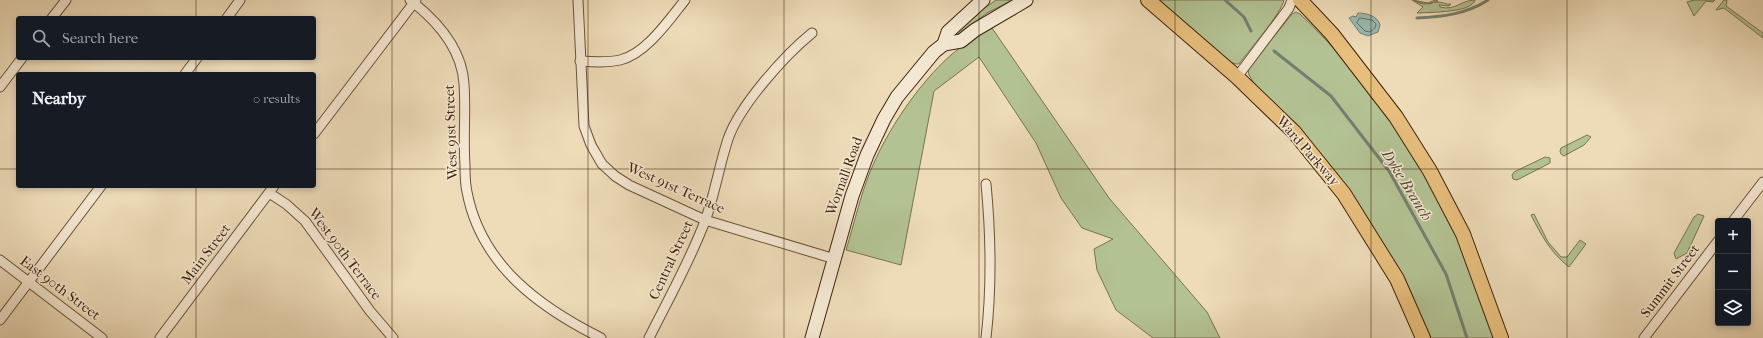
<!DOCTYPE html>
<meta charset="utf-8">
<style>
body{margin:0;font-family:"IM FELL French Canon",serif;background:#20242c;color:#f1f3f6}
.controls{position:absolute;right:12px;bottom:12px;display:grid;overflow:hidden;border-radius:4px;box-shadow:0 2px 6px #0003}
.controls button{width:36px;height:36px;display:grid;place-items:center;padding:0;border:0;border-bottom:1px solid #363941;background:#171b24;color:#f1f3f6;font:20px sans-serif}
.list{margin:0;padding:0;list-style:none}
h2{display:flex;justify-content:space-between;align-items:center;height:52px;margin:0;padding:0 16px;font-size:17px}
h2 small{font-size:13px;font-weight:400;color:#9ea1a6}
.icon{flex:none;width:22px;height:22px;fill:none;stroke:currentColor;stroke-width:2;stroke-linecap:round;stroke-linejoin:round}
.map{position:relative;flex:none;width:1763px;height:338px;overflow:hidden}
.search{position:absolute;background:#171b24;box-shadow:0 2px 6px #0003;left:16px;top:16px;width:300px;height:44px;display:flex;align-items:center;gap:10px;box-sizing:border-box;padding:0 14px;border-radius:4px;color:#9ea1a6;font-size:15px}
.panel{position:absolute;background:#171b24;box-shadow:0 2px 6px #0003;left:16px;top:72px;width:300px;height:116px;border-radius:4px}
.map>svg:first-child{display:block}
.green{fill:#b3c293;stroke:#7a7350}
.water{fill:#99bbb3;stroke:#757f71}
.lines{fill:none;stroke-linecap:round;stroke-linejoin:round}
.shore{stroke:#6c7060;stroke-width:1}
.stream{stroke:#757f71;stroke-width:3}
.minor-casing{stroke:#6c5238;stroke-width:11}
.secondary-casing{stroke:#40240d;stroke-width:15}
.primary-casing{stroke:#40240d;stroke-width:16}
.minor{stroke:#f4e8d2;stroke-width:9}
.secondary{stroke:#f4e8d2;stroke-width:13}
.primary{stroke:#e7be7c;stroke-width:14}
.grid{fill:none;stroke:#40240d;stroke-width:1;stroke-opacity:0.55}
.labels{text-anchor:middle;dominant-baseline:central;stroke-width:3;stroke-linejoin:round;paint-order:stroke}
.street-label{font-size:14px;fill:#40240d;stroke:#f4e8d2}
.water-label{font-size:15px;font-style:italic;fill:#564a36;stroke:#f4e8d2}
</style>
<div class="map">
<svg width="1763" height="338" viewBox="0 0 1763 338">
<rect width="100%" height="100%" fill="#eedcb9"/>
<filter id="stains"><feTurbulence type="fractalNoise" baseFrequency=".005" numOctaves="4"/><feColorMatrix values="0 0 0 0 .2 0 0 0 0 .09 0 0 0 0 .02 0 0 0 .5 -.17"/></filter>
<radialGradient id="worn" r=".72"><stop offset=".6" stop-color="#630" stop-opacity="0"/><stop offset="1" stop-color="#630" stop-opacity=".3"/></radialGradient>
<!-- green -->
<g class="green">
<path d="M996,0H1012L987,13L952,39L949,38L979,12Z"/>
<path d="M1157,0H1284C1281,14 1249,50 1239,64H1236L1230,62Z"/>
<path d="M1412,0L1428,3L1435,0L1438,1L1429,4L1415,1C1426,7 1428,2 1438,2C1443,2 1446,5 1451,4L1449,6L1439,5L1440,7C1456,11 1461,0 1475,0C1472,13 1430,12 1419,13H1417L1423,7Z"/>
<path d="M1694,0H1715L1713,2L1706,1L1694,16L1687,2Z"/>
<path d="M1724,0H1727L1726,6L1763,33V38L1724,8L1716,10Z"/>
<path d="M1296,12L1300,14C1370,80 1426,165 1464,253C1476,281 1485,310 1496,338H1430L1410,290L1392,258L1346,185L1253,82L1249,75L1248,69L1292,14Z"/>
<path d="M992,28L1109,198L1207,312L1220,338H1153L1116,310L1097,270L1094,249L1113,239L1082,228L1061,198L1036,143L979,57L934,91L901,265L846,250C854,224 860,197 870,172C886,132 919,83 951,55C964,44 978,36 992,28Z"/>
<path d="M1587,135L1591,137L1584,145L1564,156L1561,154L1560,151L1561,148Z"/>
<path d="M1545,157L1550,158V163L1517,180L1513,179L1512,175L1514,172Z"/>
<path d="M1534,214L1548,242L1561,257H1567L1580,240L1586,244L1569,267C1551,253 1541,235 1531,215Z"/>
<path d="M1698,214L1704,216L1687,253L1676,259L1674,253L1694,217Z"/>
</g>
<!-- water -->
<path class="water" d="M1358,13C1366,13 1378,16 1380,25L1378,32L1368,36L1360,33L1349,18L1353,16L1356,17Z"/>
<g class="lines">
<!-- shore -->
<path class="shore" d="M1360,18L1372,20L1376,24L1375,28L1370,32L1365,31L1357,23Z"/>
<!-- stream -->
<g class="stream">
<path d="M1225,0L1244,17L1251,31"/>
<path d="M1417,18C1441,17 1467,14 1488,0"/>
<path d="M1274,51L1331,96L1389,171L1446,274L1467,338"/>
</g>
<!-- minor casing -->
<g class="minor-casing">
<g id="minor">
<path d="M410,0C436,20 462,49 464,84C466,111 463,138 465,165C465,174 465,184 467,192C481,265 539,307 601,338"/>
<path d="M578,0L584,126L591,145L602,164L615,176L629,185L705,220L835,259"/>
<path d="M52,18L66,0"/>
<path d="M227,18L240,0"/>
<path d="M580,61C594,62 607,63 620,60C646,54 669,20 685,0"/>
<path d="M185,74L197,58"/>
<path d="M1237,77L1289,8L1292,0"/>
<path d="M0,87L22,58"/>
<path d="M314,134L416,0"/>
<path d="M269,193L286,204L305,221L370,311L393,338"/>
<path d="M1733,221L1763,182"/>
<path d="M0,260L102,338"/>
<path d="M0,320L101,186"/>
<path d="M160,338L274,186"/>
<path d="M649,338C668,300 690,261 705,221C715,194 719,166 728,139C740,105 784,56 812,33"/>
<path d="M986,338C992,286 991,236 986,184"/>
<path d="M1644,338L1718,241"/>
</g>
</g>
<!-- secondary casing -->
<g class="secondary-casing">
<g id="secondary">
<path d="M944,44L961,41L975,30L1026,0"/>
<path d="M812,338L852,196L867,155L884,119L897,97L934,52L944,44L948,32L983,0"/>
</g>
</g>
<!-- primary casing -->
<g class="primary-casing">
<g id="primary">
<path d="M1148,0L1237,77L1294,132L1344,194L1397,279L1423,338"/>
<path d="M1300,0L1332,34L1396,117L1430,171L1463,234L1501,338"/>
</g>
</g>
<!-- minor -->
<use href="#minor" class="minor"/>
<!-- secondary -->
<use href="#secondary" class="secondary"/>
<!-- primary -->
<use href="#primary" class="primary"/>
</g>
<!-- grid -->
<path class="grid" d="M196,0V18M392,0V338M588,0V338M784,0V338M979,0V338M1175,0V338M1371,0V338M1567,0V338M196,58V74M0,169H18M314,169H1763M196,186V338"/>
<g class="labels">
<!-- street labels -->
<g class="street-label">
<text transform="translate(451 132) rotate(-92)">West 91st Street</text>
<text transform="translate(1308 151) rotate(49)">Ward Parkway</text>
<text transform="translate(844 176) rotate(-70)">Wornall Road</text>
<text transform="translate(676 188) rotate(24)">West 91st Terrace</text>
<text transform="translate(206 254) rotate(-53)">Main Street</text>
<text transform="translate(345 254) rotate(53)">West 90th Terrace</text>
<text transform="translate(671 260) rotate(-65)">Central Street</text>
<text transform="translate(1670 281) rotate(-53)">Summit Street</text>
<text transform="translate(60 288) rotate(37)">East 90th Street</text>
</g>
<!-- water labels -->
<g class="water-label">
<text transform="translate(1407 185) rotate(58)">Dyke Branch</text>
</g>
</g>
<rect width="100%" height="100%" filter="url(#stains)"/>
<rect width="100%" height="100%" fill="url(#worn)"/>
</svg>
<div class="controls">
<button>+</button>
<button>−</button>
<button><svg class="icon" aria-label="layers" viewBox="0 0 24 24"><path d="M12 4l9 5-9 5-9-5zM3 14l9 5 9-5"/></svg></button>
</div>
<div class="search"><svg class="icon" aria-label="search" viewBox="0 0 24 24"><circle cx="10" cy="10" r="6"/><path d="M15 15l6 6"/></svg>Search here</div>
<section class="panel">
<h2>Nearby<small>0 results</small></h2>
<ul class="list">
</ul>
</section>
</div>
